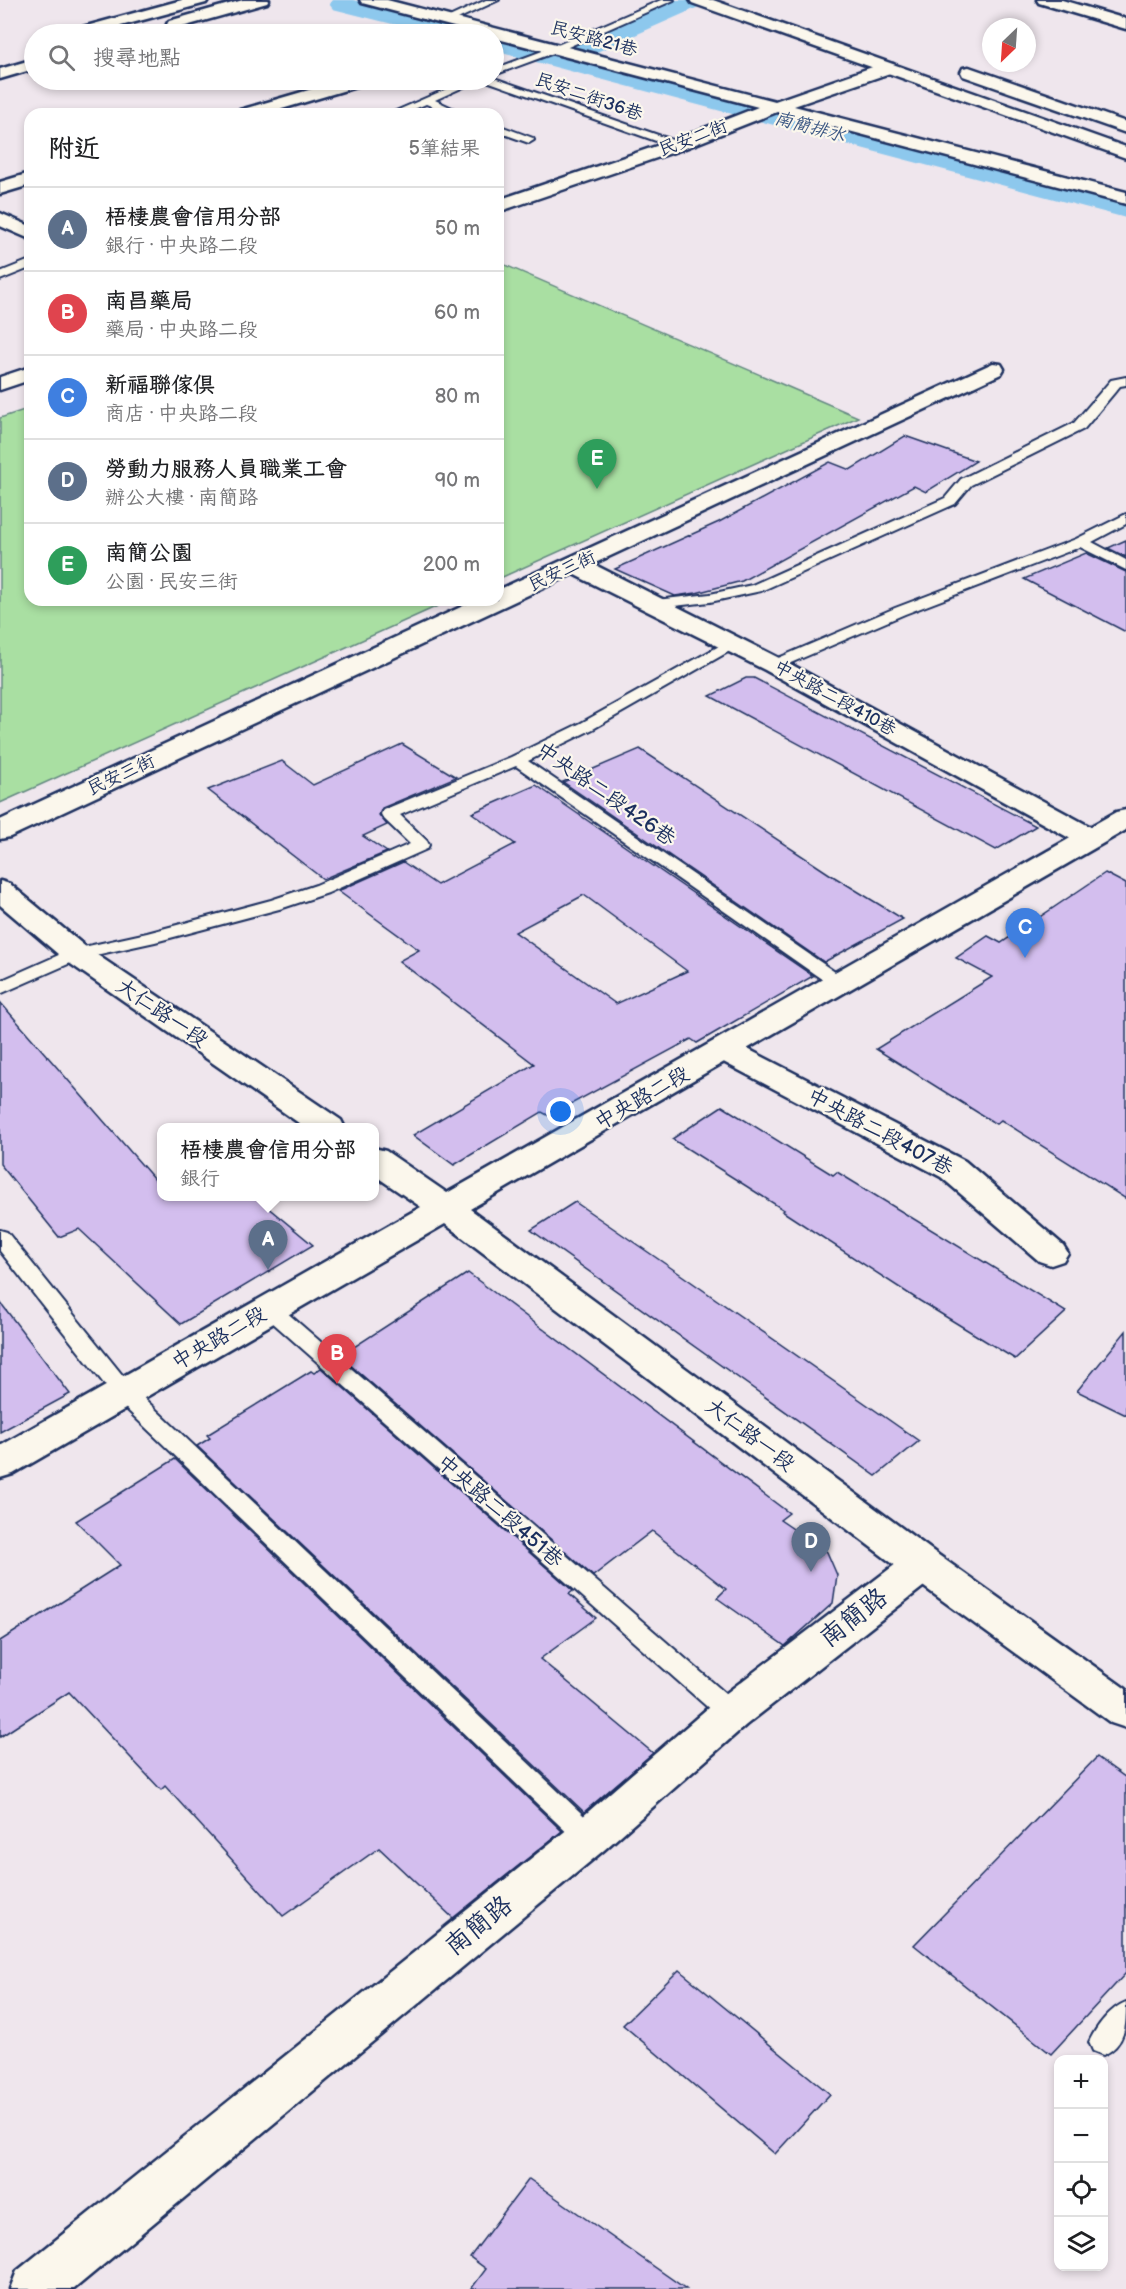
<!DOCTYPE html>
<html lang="zh-TW">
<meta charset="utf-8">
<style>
body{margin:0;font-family:"Balsamiq Sans","LXGW WenKai TC",sans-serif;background:#f2f2f2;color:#202124}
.controls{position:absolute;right:18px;bottom:18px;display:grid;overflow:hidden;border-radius:12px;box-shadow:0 3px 9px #0003}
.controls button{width:54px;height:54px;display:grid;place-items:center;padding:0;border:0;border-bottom:2px solid #e0e0e0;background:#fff;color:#202124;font:30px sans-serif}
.compass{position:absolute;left:982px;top:18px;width:54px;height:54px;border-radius:50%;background:#fff;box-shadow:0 3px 9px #0003;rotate:205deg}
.you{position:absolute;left:561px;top:1112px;width:21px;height:21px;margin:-15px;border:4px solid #fff;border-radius:50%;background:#1a73e8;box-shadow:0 0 0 9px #1a73e833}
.badge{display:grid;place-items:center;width:39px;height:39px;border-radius:50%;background:#d1495b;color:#fff;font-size:20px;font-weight:700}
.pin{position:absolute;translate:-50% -50px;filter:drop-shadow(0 2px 3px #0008)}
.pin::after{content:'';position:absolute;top:32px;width:21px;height:18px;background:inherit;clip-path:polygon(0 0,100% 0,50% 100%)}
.popup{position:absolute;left:157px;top:1123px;width:222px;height:78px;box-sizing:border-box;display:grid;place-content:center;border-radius:12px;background:#fff;filter:drop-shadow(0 2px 4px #0005);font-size:20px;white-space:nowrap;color:#757577}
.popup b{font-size:22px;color:#202124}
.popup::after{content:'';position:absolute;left:50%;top:100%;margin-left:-12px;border:12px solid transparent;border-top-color:#fff}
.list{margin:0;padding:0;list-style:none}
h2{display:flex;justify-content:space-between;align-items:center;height:78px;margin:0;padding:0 24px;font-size:26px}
h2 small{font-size:20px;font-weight:400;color:#757577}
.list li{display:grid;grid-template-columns:39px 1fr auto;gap:18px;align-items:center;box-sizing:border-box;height:84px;padding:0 24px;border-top:2px solid #e0e0e0}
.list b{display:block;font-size:22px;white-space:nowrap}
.list p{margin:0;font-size:20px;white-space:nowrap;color:#757577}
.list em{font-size:20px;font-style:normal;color:#757577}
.icon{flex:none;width:33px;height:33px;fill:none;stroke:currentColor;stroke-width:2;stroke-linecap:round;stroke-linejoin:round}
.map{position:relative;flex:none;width:1126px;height:2289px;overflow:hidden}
.search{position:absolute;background:#fff;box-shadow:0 3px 9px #0003;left:24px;top:24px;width:480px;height:66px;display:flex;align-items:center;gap:15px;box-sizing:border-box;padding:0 21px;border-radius:33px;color:#757577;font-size:22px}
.panel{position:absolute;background:#fff;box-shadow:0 3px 9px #0003;left:24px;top:108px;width:480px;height:498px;border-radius:18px}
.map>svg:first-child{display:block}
.green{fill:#a9dfa2;stroke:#628780;stroke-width:1.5}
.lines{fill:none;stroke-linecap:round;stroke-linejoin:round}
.canal{fill:#8dc8ed;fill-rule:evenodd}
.building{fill:#d3beee;stroke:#1b2f5e;stroke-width:1.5;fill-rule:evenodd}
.service-casing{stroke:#1b2f5e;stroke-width:4}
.minor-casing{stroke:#1b2f5e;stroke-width:5}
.tertiary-casing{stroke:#1b2f5e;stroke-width:5}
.service{fill:#fbf7ec;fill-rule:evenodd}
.minor{fill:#fbf7ec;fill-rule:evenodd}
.tertiary{fill:#fbf7ec;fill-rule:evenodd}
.labels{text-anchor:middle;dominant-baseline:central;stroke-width:4.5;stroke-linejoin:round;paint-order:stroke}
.far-street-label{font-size:18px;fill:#1b2f5e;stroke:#fbf7ec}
.far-water-label{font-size:18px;font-style:italic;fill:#385582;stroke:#fbf7ec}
.street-label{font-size:21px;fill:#1b2f5e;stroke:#fbf7ec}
.near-street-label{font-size:26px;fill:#1b2f5e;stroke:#fbf7ec}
</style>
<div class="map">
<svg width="1126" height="2289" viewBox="0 0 1126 2289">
<rect width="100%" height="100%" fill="#efe6ed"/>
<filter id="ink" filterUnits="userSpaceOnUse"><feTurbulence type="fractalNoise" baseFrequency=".0167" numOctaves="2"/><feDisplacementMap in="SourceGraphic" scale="12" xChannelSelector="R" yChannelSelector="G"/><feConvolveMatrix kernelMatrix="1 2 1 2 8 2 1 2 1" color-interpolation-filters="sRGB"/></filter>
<g filter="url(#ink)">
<!-- green -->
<g class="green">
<path d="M498,262L858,417L498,579Z"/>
<path d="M30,408V600H451L0,803V418Z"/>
</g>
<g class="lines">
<!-- canal -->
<g class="canal">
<path d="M332,0H353L466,29L470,34H432L333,9L329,4Z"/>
<path d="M676,0H707L703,5L581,59L1126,202V218L494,51V37L555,53Z"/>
</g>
</g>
<!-- building -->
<g class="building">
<path d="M905,436L976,461L926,492L914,486L742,581L696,593L675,596L615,569L719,522L830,462L850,470Z"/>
<path d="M1126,540V557L1108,548Z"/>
<path d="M1086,553L1126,572V632L1024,579Z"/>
<path d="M746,678H754L1036,826L996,850L710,696Z"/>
<path d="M402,744L456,777L382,808L379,815L387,825L363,836L387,852L323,879L208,790L282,761L313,785Z"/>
<path d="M640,749L831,875L903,919L824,962L563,782Z"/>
<path d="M536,785L813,976L697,1043L691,1039L549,1116L542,1112L454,1165L413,1135L534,1064L399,961L419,950L338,891L403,862L437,885L515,844L472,813ZM584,895L687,971L616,1004L515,932Z"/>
<path d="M1105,873L1126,884V1199L1001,1120L996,1124L876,1049L992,977L956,958L988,936L1001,943Z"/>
<path d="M0,1002L162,1188V1197H255L313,1245L181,1324L79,1229L59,1237L0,1164Z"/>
<path d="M722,1106L833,1175L837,1172L1066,1312L1015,1359L920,1301L782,1211L784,1210L672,1139Z"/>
<path d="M575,1202L680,1274L919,1441L876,1476L531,1230Z"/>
<path d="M468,1273L789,1513L780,1520L827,1552L837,1575L833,1603L785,1646L717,1598L726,1589L652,1531L593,1576L340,1356Z"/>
<path d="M0,1302L70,1394L0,1432Z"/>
<path d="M1126,1331V1415L1077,1391Z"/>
<path d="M321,1368L573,1591L569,1594L596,1618L540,1659L653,1753L584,1812L197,1446L210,1438L207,1435L311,1371L314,1373Z"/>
<path d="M175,1459L562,1831L453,1918L379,1848L283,1916L165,1786L161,1790L69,1692L0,1737V1641L120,1565L76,1521Z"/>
<path d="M1097,1757L1126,1778V1973L1051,2054L914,1945Z"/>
<path d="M679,1970L830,2094L775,2154L623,2025Z"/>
<path d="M529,2179L686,2289H471L486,2269L470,2257Z"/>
</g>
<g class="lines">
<!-- service casing -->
<g class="service-casing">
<g id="service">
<path d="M486,0H499L451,22L443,20Z"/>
<path d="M661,0H674L559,51L494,75V69L553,47Z"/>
<path d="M494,78L681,143L682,145L677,148L673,147L484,80Z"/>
<path d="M467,80H479L435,100L465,114H451L426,104L403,114H389Z"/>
<path d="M498,125L533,138L534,140L529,143L498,132Z"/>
<path d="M30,260V268L0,280V272Z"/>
<path d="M1126,377V385L1120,386L1084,429L971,485L955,504L761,591L710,602L656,608L649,604L656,600L710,594L752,585L945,498L961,479L1074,423L1111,380Z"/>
<path d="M1126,514V524L1092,542L1126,560V570L1080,547L905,614L779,668L774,670L766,665L769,662L895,608L1076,539Z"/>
<path d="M730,640L738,645L735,648L593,729L528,761L845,979L848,983L845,987H833L516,766L400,815L427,841L429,845L427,849L328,893L283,908L155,942L82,958L0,994V981L70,950L147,933L271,900L316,885L410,844L383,818L381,814L383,810L511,757L581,723Z"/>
<path d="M0,1230L7,1232L132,1387L598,1829L602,1837L598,1845L589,1848L580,1845L116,1399L0,1251Z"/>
<path d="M270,1302L277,1304L740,1706L743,1713L740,1720L731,1723L722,1720L263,1314L260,1309L263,1304Z"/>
<path d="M1126,2002C1126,2025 1126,2045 1103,2055L1093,2051L1089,2042C1096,2027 1110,2008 1126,2002Z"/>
</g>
</g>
<!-- minor casing -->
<g class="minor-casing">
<g id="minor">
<path d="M360,0H387L775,101L881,64H893L895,68L893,72L794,106L1126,192V204L777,112L683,149L498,212V200L671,141L758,107L494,38V34H481L362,3Z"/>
<path d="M1037,0H1062L1126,19V29L1039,3Z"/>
<path d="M343,80H369L366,84L265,114H237L240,110Z"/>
<path d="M30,173V185L0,194V182Z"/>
<path d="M0,213L30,226V239L0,226Z"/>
<path d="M993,363L1001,364L1004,369L1001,374L593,564L783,660L1100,832L1104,838L1100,844L1090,847L1080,844L765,670L573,574L10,837L0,839V820L476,600H498V590Z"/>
<path d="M30,367V380L0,390V377Z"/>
<path d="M725,1040L736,1043L965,1161L1063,1245L1068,1253L1063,1261L1051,1265L1039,1261L941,1177L714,1057L709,1050L714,1043Z"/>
<path d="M923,1550L937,1554L943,1565L937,1576L746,1725L604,1850L74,2289H10L17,2271L574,1824L716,1701L909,1554Z"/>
</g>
</g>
<!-- tertiary casing -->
<g class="tertiary-casing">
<g id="tertiary">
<path d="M182,0H208L206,3L91,34H66L68,31Z"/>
<path d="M243,0H269L267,3L175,29L167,24L169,21Z"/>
<path d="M690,0H713L1126,147V158L692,3Z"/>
<path d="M34,59V69L0,79V69Z"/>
<path d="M969,67L1126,122V133L963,76L961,72L963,68Z"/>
<path d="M1126,810V830L470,1209L937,1554L1126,1689V1728L1111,1723L909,1576L445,1224L13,1474L0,1478V1446L421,1207L374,1175V1148L386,1151L447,1193L1116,812Z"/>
<path d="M0,881L10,884L87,948L341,1120L345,1128H306L65,960L0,905Z"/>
</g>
</g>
<!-- service -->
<use href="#service" class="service"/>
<!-- minor -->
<use href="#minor" class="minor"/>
<!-- tertiary -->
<use href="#tertiary" class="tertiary"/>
</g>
</g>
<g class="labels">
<!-- far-street labels -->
<g class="far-street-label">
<text transform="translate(594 39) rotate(15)">民安路21巷</text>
<text transform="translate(589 97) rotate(19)">民安二街36巷</text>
<text transform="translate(693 138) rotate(-21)">民安二街</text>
<text transform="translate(562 571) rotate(-25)">民安三街</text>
<text transform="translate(835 698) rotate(29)">中央路二段410巷</text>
<text transform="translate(121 775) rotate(-25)">民安三街</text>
</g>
<!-- far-water labels -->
<g class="far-water-label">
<text transform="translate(810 127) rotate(15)">南簡排水</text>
</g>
<!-- street labels -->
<g class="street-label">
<text transform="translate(606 794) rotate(35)">中央路二段426巷</text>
<text transform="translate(162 1013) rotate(34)">大仁路一段</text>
<text transform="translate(642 1098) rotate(-30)">中央路二段</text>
<text transform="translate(880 1132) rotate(28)">中央路二段407巷</text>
<text transform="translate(219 1338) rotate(-30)">中央路二段</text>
<text transform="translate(750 1435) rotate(37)">大仁路一段</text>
<text transform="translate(500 1511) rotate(41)">中央路二段451巷</text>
</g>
<!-- near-street labels -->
<g class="near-street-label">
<text transform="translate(854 1618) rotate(-38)">南簡路</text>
<text transform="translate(479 1926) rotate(-39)">南簡路</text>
</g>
</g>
</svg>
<div class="controls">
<button>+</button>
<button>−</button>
<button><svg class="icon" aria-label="locate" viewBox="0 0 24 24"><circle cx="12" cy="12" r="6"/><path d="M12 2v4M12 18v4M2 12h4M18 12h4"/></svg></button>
<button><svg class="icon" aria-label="layers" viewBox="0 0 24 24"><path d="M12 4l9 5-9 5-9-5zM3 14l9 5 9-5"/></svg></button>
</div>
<svg class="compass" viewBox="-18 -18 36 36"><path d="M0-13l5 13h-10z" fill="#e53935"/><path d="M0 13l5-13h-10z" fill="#757577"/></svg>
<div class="you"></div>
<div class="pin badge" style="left:268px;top:1270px;background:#5c6f8a">A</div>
<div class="popup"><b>梧棲農會信用分部</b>銀行</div>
<div class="pin badge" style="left:337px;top:1384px;background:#e0444e">B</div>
<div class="pin badge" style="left:1025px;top:958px;background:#3f7fe0">C</div>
<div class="pin badge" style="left:811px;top:1572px;background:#5c6f8a">D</div>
<div class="pin badge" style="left:597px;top:489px;background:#2e9e5b">E</div>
<div class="search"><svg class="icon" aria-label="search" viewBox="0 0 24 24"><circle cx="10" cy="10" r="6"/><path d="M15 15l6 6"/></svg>搜尋地點</div>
<section class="panel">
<h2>附近<small>5筆結果</small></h2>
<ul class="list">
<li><span class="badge" style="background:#5c6f8a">A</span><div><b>梧棲農會信用分部</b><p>銀行 · 中央路二段</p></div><em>50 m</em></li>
<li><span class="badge" style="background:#e0444e">B</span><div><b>南昌藥局</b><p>藥局 · 中央路二段</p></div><em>60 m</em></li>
<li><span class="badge" style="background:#3f7fe0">C</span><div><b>新福聯傢俱</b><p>商店 · 中央路二段</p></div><em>80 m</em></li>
<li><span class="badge" style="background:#5c6f8a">D</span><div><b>勞動力服務人員職業工會</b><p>辦公大樓 · 南簡路</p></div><em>90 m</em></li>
<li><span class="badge" style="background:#2e9e5b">E</span><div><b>南簡公園</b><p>公園 · 民安三街</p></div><em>200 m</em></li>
</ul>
</section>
</div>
